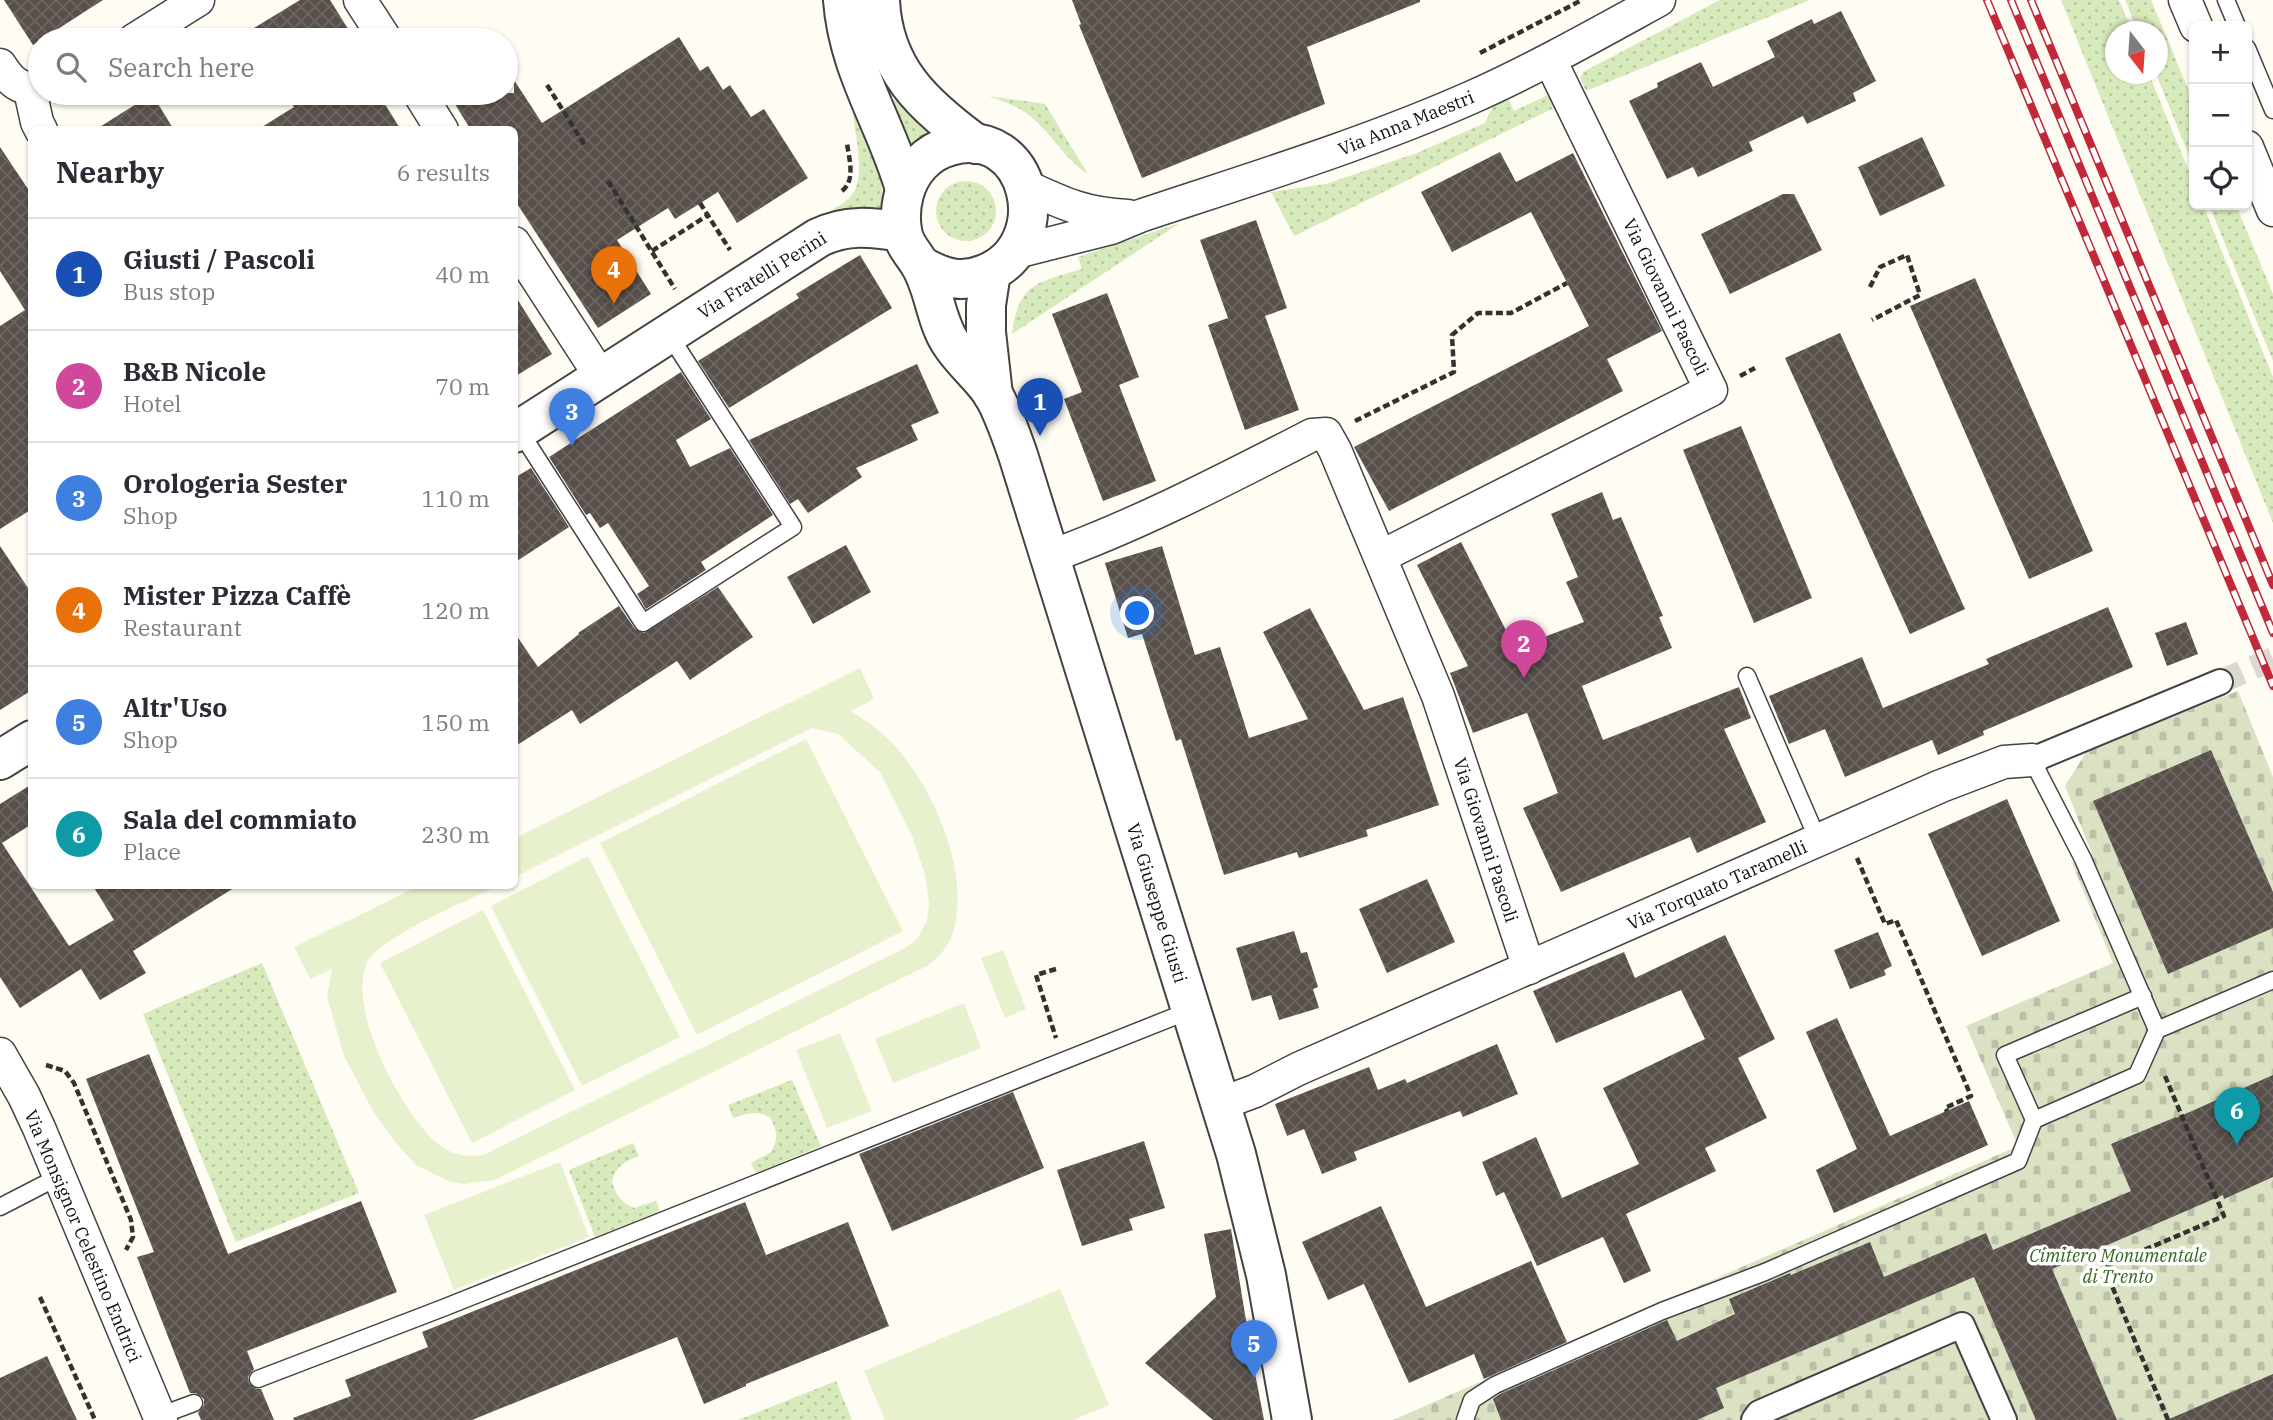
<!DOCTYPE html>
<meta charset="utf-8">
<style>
body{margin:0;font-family:"IBM Plex Serif",serif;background:#f7f7f7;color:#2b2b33}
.controls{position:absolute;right:21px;top:21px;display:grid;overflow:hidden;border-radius:10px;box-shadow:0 2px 5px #0004}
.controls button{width:63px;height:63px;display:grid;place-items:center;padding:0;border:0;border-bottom:2px solid #e1e1e2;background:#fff;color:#2b2b33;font:35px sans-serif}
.compass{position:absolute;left:2105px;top:21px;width:63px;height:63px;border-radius:50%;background:#fff;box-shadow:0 2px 5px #0004;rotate:163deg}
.you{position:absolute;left:1138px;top:614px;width:24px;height:24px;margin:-18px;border:5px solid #fff;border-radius:50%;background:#1a73e8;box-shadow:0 0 0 10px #1a73e833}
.badge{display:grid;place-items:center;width:46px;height:46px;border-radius:50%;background:#b45309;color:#fff;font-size:23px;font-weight:700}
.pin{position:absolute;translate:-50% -58px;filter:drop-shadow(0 2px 4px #0008)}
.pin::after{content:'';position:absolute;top:37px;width:24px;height:21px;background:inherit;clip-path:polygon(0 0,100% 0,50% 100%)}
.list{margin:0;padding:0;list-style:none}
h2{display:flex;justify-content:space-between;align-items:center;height:91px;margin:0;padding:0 28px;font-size:30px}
h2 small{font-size:23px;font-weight:400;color:#7c7c81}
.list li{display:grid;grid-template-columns:46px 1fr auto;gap:21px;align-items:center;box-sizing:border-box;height:112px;padding:0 28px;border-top:2px solid #e1e1e2}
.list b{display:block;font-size:26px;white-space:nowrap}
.list p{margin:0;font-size:23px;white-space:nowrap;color:#7c7c81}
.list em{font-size:23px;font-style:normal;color:#7c7c81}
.icon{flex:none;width:38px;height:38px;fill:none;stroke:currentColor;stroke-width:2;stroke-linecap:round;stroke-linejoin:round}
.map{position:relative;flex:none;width:2273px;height:1420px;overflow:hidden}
.search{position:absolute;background:#fff;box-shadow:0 2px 5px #0004;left:28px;top:28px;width:490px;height:77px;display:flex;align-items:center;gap:18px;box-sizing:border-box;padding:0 24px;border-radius:38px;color:#7c7c81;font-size:26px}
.panel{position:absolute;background:#fff;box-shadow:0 2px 5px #0004;left:28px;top:126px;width:490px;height:763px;border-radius:10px}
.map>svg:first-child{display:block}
.grass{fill:url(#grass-dots)}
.cemetery{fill:url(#cemetery-stones)}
.pitch{fill:#e8f1ce}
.building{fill:url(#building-cross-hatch)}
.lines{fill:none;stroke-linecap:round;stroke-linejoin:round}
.pedestrian-tunnel{stroke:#dbd9d2;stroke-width:24;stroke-dasharray:24 12;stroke-linecap:butt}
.service-casing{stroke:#434343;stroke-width:19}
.pedestrian-casing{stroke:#434343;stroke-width:28}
.minor-casing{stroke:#434343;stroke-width:35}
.tertiary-casing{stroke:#434343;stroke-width:42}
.path{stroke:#323232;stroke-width:4.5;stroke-dasharray:7 3.5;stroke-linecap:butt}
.service{stroke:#fff;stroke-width:16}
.pedestrian{stroke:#fff;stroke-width:24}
.minor{stroke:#fff;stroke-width:32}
.tertiary{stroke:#fff;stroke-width:38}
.rail-casing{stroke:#c1283a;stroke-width:8}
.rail{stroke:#fff;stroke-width:5;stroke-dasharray:16;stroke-linecap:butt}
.labels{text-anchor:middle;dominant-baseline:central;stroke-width:7;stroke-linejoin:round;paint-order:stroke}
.street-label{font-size:18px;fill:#101010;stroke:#fff}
.park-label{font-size:18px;font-style:italic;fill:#346920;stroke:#fff}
</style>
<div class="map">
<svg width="2273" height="1420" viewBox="0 0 2273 1420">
<defs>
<pattern id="grass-dots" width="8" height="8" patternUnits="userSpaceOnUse" patternTransform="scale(1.75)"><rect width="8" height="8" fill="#d7eabc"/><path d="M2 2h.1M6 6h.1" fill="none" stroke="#b8c8a1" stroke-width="1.8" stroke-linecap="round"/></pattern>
<pattern id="cemetery-stones" width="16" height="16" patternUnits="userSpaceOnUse" patternTransform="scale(1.75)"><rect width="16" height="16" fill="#dae2c3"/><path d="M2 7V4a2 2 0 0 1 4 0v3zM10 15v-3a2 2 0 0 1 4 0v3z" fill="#bac1a6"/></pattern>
<pattern id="building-cross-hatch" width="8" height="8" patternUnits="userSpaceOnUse" patternTransform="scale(1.75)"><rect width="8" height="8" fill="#59504c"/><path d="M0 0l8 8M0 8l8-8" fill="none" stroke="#6c6561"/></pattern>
</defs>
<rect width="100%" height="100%" fill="#fffcf4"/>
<!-- grass -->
<g class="grass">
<path d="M1720,0H1810L1586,91L1580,78L1583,72Z"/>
<path d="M2061,0H2119L2132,31L2116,32V74H2149L2194,184V205H2203L2273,377V523Z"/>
<path d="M2125,0H2151L2194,103V168L2156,74H2158V32L2138,31Z"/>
<path d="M1550,94L1556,107L1294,236L1271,192L1326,184L1417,153L1485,123L1493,106L1508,99L1514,111Z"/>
<path d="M989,96L1045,104L1088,174C1063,158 1051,132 1029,115C1017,106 1002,101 989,96Z"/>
<path d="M899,97L930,131L908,149L887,104Z"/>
<path d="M853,114H858L881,169L884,214L818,218C829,211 847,204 854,192C865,174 855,134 853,114Z"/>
<circle cx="966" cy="211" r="30"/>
<path d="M2209,205H2236L2273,294V361Z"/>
<path d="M1180,223L1012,334C1018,283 1038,282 1082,269L1078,257Z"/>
<path d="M262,963L359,1193L236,1242L143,1014Z"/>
<path d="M792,1080L821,1146L756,1173L751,1163L771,1152C779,1139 777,1130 770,1117C756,1110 746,1113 733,1118L728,1105Z"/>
<path d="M633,1143L639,1156C625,1161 616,1166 612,1181C615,1195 621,1202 634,1208L656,1201L660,1211L595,1237L569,1170Z"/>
<path d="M836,1381L852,1420H738Z"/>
</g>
<!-- cemetery -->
<path class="cemetery" d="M2238,691L2273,777V1420H1393L2018,1146L1966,1026L2113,963L2072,863L2092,854L2065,786L2087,751Z"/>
<!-- pitch -->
<g class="pitch">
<path d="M860,668L874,699L851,711C867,721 880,730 893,744C934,787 974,879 951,938C946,950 937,958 927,966L495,1180L464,1184L448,1181L416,1165L397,1144L374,1113L344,1056L327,997L332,969L310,979L294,947L419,886H498C471,899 377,938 367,963C346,1010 402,1113 438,1144C451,1155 467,1157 483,1155L905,948L918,938L927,920L929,903L925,875L912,836L880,772L838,734L812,728L515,877V838Z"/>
<path d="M806,739L903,931L697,1035L600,843Z"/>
<path d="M588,856L680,1037L582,1086L491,906Z"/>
<path d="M483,910L575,1090L472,1143L380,963Z"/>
<path d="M1003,950L1026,1009L1005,1018L981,958Z"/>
<path d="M964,1003L981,1048L893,1083L875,1039Z"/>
<path d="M840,1033L872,1111L827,1128L796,1050Z"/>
<path d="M560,1162L589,1237L454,1290L424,1215Z"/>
<path d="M1060,1289L1109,1405L1073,1420H885L864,1371Z"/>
</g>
<!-- building -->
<g class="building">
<path d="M4,0H103L33,45Z"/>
<path d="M300,0H330L355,40H234Z"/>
<path d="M1072,0H1420V2L1307,47L1325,104L1142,178L1079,25L1081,24Z"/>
<path d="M1841,11L1876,81L1853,93L1856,101L1807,124L1803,116L1749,142L1753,151L1698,177L1693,167L1667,179L1629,101L1658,87L1657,83L1701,62L1713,87L1775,57L1767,41L1812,19L1814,24Z"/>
<path d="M679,37L700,71L708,66L723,90L730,85L751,117L764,109L808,178L737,223L718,192L675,219L668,208L617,240L651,294L598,328L514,199V130H471L448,93H514V80L542,123Z"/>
<path d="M286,93H378L401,130H257L294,107Z"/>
<path d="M152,94L174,130H95Z"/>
<path d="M1922,137L1945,186L1880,216L1858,167Z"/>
<path d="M0,147L32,195V509L0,529V326L25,310L0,271Z"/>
<path d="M1500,152L1516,182L1573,153L1662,331L1607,359L1623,391L1389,511L1354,447L1589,326L1531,212L1452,252L1421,192Z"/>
<path d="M1783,194H1794L1822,250L1730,294L1701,234Z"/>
<path d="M1256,220L1287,308L1265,316L1299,410L1245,430L1208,325L1228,318L1200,240Z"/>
<path d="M860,255L892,308L729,408L698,361L799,298L796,294Z"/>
<path d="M1975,278L2093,551L2029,579L1910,306Z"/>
<path d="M1107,293L1139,377L1119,385L1156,481L1103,501L1064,399L1082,392L1052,314Z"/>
<path d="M514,294L552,354L514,377Z"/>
<path d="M1840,333L1965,609L1910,634L1785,358Z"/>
<path d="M917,364L939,413L911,425L918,440L856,468L862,477L808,513L798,499L790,504L749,440Z"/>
<path d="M681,372L711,419L676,440L690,467L730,448L773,515L701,562L706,570L646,609L637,594L649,586L608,523L600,528L590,513L586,515L549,457Z"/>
<path d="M1741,426L1812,598L1754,623L1683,450Z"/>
<path d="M531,468L569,527L514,563V478Z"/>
<path d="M1602,492L1613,520L1621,517L1663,616L1659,617L1672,648L1582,686L1603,740L1739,687L1751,718L1724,729L1766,822L1697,853L1690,837L1561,892L1523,808L1558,793L1527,713L1473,733L1450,673L1468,666L1417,565L1461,542L1515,648L1584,622L1566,582L1578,577L1551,514Z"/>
<path d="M846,545L871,592L813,624L787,577Z"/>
<path d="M0,546L32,594V690L0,710Z"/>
<path d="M1162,546L1195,655L1220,647L1249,738L1308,719L1263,632L1310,608L1364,710L1403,697L1439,805L1366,830L1368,836L1299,858L1297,852L1224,875L1181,739L1176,741L1142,634L1128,638L1105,563Z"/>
<path d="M718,587L753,637L690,680L677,661L580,724L572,710L514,747V632L538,667L579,634L578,633L619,606L635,629L644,633Z"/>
<path d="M2108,607L2133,667L1983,731L1984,735L1938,755L1932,740L1845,777L1825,729L1789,744L1769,696L1862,657L1883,708L1989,664L1986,659Z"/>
<path d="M2186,622L2198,654L2167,666L2155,633Z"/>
<path d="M2211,750L2273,892V928L2168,974L2093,801Z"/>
<path d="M32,784V824L2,843L69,946L114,920L93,886H237L133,951L146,973L100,1000L81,969L20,1008L0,977V804Z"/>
<path d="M2007,799L2060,921L1982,956L1928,834Z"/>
<path d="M1427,879L1455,942L1387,973L1359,909Z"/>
<path d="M1294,931L1301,953L1307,952L1318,987L1313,989L1319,1008L1279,1020L1271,995L1252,1001L1236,948Z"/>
<path d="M1878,932L1892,966L1884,970L1886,975L1850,989L1834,950Z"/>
<path d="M1725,935L1775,1039L1738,1058L1767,1118L1705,1148L1716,1171L1626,1214L1651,1271L1624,1283L1603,1237L1537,1266L1504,1192L1496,1196L1482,1162L1536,1137L1562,1198L1639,1164L1603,1088L1705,1039L1681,990L1556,1043L1533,991L1624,952L1635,978Z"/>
<path d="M1837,1018L1890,1136L1969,1101L1988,1145L1834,1213L1816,1170L1857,1149L1806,1032Z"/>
<path d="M1497,1044L1518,1094L1463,1117L1460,1111L1354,1152L1357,1160L1322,1174L1304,1129L1287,1136L1275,1104L1369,1067L1378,1090L1405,1079L1407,1083Z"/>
<path d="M149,1054L228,1254L361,1201L397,1292L247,1351L254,1369L248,1377L249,1383L256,1389H261L274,1420H201L198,1413L204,1405V1399L196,1393H190L137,1257L154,1252L86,1079Z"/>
<path d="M2273,1075V1177L2224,1199L2223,1195L2052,1269L2117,1420H2036L1974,1277L1716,1388L1724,1408L1697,1420H1501L1493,1399L1500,1394L1667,1320L1677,1341L1735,1314L1729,1299L1790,1273L1791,1275L1870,1242L1884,1277L1986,1233L1993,1250L2131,1191L2111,1144L2176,1117V1118Z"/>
<path d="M1013,1092L1044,1168L892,1231L859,1154Z"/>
<path d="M1144,1141L1165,1208L1129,1219L1133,1230L1082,1246L1057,1170Z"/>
<path d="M745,1202L766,1255L848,1222L889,1326L746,1384V1386L704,1404L677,1337L472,1420H294L293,1418L351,1396L345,1380L428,1347L422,1332Z"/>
<path d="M1381,1206L1426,1307L1531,1261L1567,1342L1484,1379L1474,1354L1409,1383L1364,1284L1328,1300L1302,1242Z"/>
<path d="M1231,1229L1253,1363L1264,1420H1213L1145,1363L1216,1297L1204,1234Z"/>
<path d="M47,1356L77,1420H0V1378Z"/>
<path d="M2273,1374V1420H2167Z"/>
</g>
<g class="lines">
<!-- pedestrian-tunnel -->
<path class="pedestrian-tunnel" d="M2220,682L2273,659"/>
<!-- service casing -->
<g class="service-casing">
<g id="service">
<path d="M2226,0L2237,26"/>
<path d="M2247,48L2273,110"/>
<path d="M519,430L643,623L793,527L668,333"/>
<path d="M1747,676L1818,840"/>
<path d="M2032,760L2083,859L2157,1030L2273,980"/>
<path d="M2143,996L2005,1055L2034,1120L2137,1075L2157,1030"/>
<path d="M0,1207L60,1176"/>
<path d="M258,1379L443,1308L1191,1010"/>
<path d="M159,1416L194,1403"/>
<path d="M1465,1420L1472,1400L1495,1385L1662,1311L1765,1272L2018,1161L2034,1120"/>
</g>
</g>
<!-- pedestrian casing -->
<g class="pedestrian-casing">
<g id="pedestrian">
<path d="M2032,760L2220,682"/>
<path d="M1754,1420L1759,1413L1962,1325L2004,1420"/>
</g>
</g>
<!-- minor casing -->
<g class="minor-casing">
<g id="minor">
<path d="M360,0L386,40"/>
<path d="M2185,0L2196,26"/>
<path d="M134,40L198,0"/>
<path d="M0,65C10,81 20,91 40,88"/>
<path d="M30,90L37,122L41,130"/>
<path d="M419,93L442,130"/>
<path d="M2247,147L2273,210"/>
<path d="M1025,186C1064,204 1085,214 1128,216"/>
<path d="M514,243L601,377"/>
<path d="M1016,252L1111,228L1140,216C1251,179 1363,145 1470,98C1535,69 1597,34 1659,0"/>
<path d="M1049,557C1140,524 1226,479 1312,435L1326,434L1335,450L1438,696L1529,968"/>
<path d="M1380,557L1711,390L1550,60"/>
<path d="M0,1054L24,1096L39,1128L161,1420"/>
<path d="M1220,1104L1255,1091L1298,1069L1941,786L2004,762L2032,760"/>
</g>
</g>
<!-- tertiary casing -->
<g class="tertiary-casing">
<g id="tertiary">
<path d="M843,0C848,70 886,123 905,189"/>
<path d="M880,0C883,69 923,105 976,144"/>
<path d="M920,265C942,278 961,284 985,274C1059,245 1031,123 950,146C927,152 910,171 904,194C901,205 900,218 902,230C903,243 912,252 919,263C934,286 935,319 950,342C962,362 982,376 994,396C1004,414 1011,435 1018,455L1236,1154L1266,1275L1292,1420"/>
<path d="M991,272L986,305V332L993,395"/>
<path d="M514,433L818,238C846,224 871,227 902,232"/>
<path d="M0,760L32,740"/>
</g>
</g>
<!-- path -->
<g class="path">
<path d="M1480,53L1582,0"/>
<path d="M547,85L586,147"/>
<path d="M608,181L675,289"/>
<path d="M842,191C856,180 849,159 847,143"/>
<path d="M700,203L730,250"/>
<path d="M652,251L708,215"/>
<path d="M1870,287L1880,267L1907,255L1920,295L1872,320"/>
<path d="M1740,376L1755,368"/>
<path d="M1355,421L1454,372L1452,335L1478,313H1511L1567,283"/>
<path d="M1857,858L1885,924L1896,920L1971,1096L1945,1108L1947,1111"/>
<path d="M1056,969L1036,975L1056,1038"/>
<path d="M46,1065L65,1071L74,1083L131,1220L133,1237L126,1250"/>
<path d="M2165,1076L2224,1216L2104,1267L2168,1420"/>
<path d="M40,1297L95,1420"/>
</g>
<!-- service -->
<use href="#service" class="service"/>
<!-- pedestrian -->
<use href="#pedestrian" class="pedestrian"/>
<!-- minor -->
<use href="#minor" class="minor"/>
<!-- tertiary -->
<use href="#tertiary" class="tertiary"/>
<!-- rail casing -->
<g class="rail-casing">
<g id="rail">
<path d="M1987,0L2273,686"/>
<path d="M2011,0L2273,633"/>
<path d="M2031,0L2273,585"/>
</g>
</g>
<!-- rail -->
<use href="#rail" class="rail"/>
</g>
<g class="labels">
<!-- street labels -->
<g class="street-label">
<text transform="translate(1406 123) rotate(-22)">Via Anna Maestri</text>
<text transform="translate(762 275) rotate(-32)">Via Fratelli Perini</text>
<text transform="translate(1666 297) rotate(64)">Via Giovanni Pascoli</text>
<text transform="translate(1486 840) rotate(72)">Via Giovanni Pascoli</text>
<text transform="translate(1717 885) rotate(-24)">Via Torquato Taramelli</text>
<text transform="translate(1157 903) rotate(73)">Via Giuseppe Giusti</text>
<text transform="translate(83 1236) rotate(67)">Via Monsignor Celestino Endrici</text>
</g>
<!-- park labels -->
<g class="park-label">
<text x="2118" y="1255">Cimitero Monumentale<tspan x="2118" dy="21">di Trento</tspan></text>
</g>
</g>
</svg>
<div class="controls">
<button>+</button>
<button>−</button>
<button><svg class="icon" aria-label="locate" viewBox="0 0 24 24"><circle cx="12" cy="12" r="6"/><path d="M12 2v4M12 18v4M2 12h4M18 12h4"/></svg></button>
</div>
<svg class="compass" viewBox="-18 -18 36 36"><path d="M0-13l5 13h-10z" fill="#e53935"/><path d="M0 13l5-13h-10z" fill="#7c7c81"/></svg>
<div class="you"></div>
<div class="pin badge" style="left:1040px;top:436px;background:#1a4fb4">1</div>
<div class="pin badge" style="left:1524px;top:678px;background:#d1479c">2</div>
<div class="pin badge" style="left:572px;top:446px;background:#3f7fe0">3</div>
<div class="pin badge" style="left:614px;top:304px;background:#e8710a">4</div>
<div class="pin badge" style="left:1254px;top:1378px;background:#3f7fe0">5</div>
<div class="pin badge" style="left:2237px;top:1145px;background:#0f9aa8">6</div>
<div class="search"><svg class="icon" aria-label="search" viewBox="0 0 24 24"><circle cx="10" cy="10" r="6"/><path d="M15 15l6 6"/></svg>Search here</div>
<section class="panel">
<h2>Nearby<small>6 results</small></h2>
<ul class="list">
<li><span class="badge" style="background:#1a4fb4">1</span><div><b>Giusti / Pascoli</b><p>Bus stop</p></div><em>40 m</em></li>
<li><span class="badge" style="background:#d1479c">2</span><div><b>B&amp;B Nicole</b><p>Hotel</p></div><em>70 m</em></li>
<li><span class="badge" style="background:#3f7fe0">3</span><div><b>Orologeria Sester</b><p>Shop</p></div><em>110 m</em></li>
<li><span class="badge" style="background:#e8710a">4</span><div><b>Mister Pizza Caffè</b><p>Restaurant</p></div><em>120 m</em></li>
<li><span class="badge" style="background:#3f7fe0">5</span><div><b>Altr'Uso</b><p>Shop</p></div><em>150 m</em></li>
<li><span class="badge" style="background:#0f9aa8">6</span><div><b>Sala del commiato</b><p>Place</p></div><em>230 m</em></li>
</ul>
</section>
</div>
